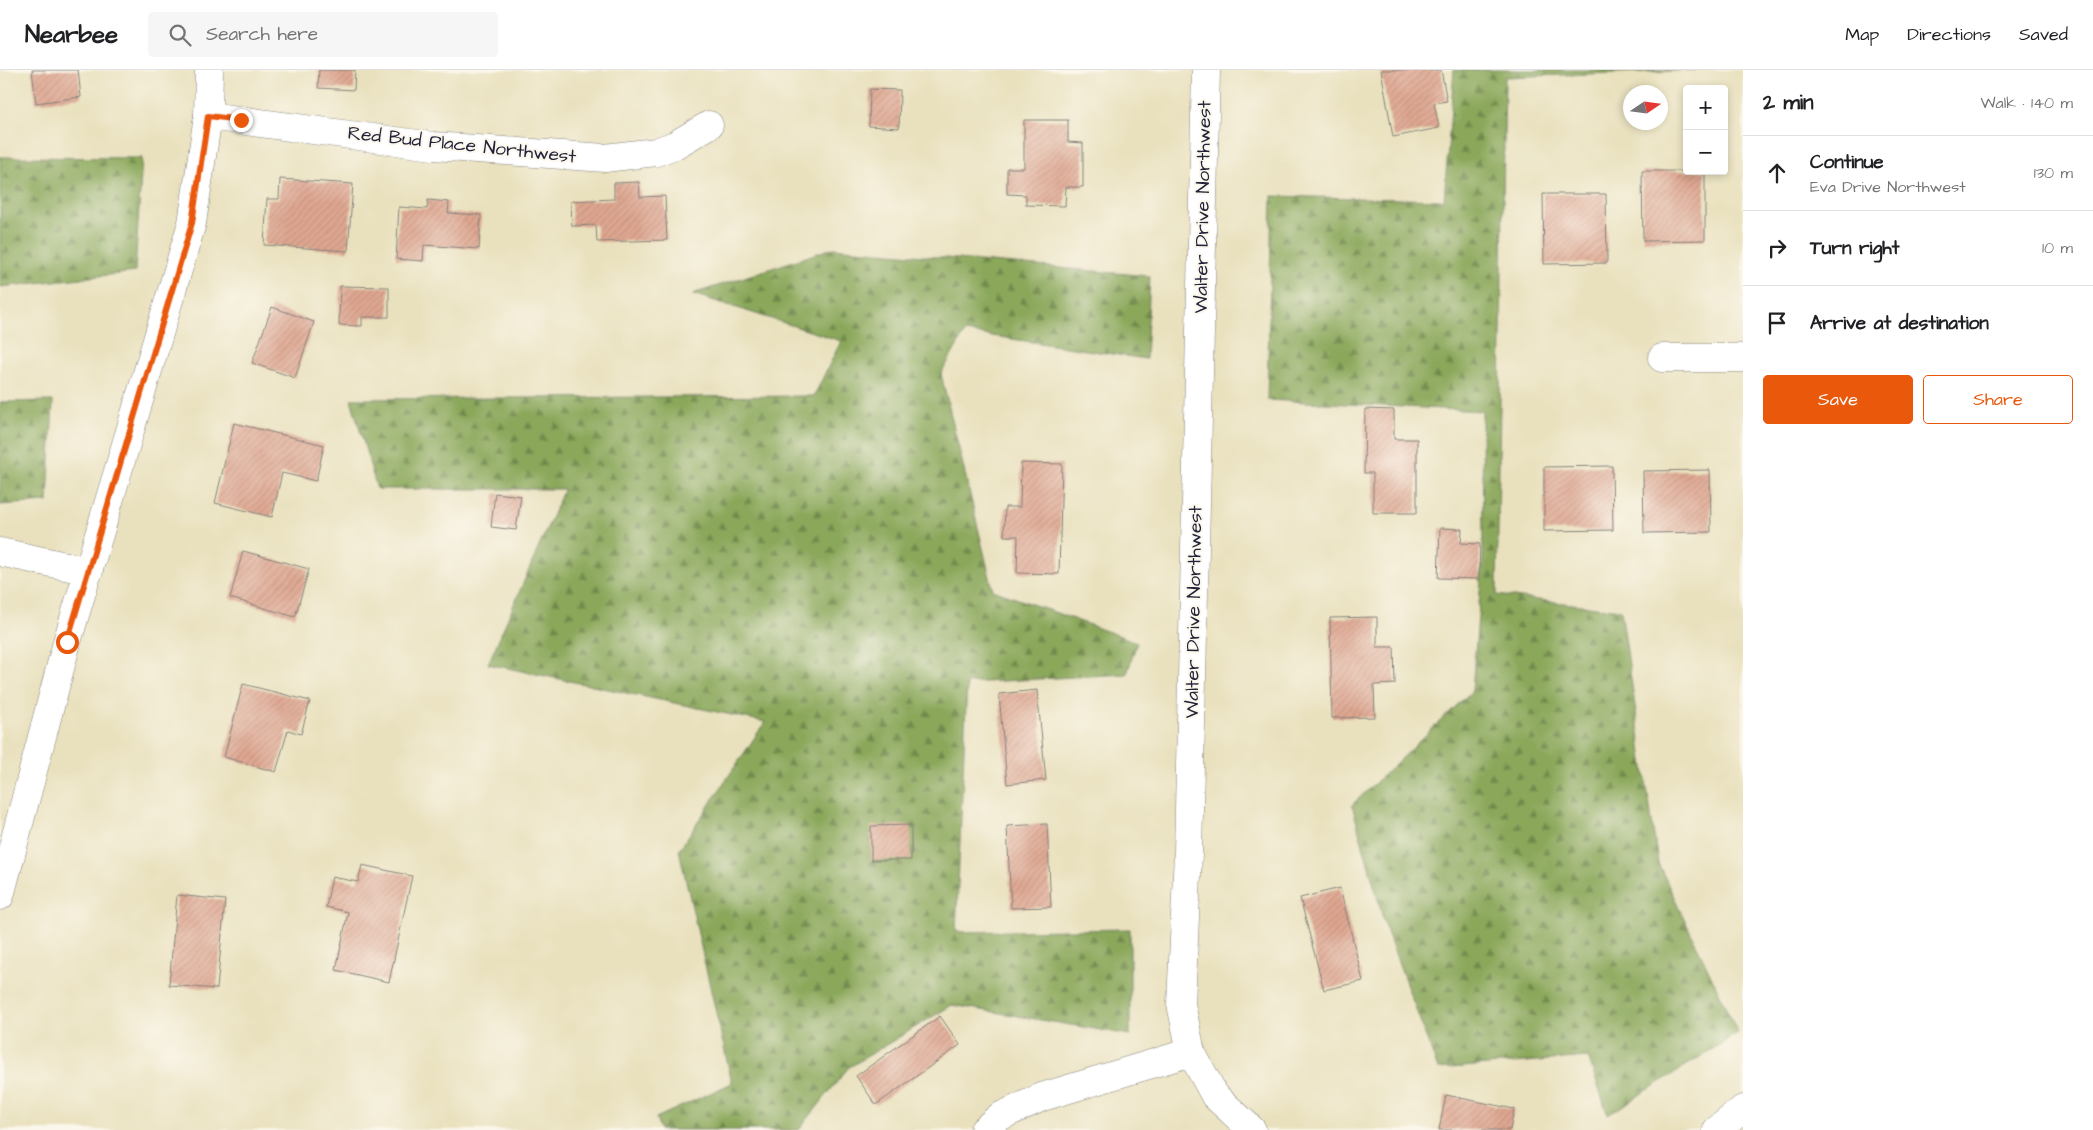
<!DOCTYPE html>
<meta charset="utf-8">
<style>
body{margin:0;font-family:"Architects Daughter",sans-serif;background:#f6f6f6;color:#202124}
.controls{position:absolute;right:15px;top:15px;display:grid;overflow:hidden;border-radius:5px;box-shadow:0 2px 8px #0003}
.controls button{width:45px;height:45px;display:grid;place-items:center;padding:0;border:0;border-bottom:1px solid #e0e0e0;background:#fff;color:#202124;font:25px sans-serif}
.compass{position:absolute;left:1623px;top:15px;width:45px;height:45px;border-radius:50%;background:#fff;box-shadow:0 2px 8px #0003;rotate:77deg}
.stop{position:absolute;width:15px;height:15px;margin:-11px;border:4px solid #ea580c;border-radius:50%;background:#fff}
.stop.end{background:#ea580c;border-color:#fff;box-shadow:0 1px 5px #0008}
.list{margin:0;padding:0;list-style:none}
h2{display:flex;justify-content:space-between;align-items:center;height:65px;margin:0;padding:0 20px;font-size:21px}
h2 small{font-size:16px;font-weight:400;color:#757577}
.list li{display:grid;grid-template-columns:32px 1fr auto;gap:15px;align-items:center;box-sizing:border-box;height:75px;padding:0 20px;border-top:1px solid #e0e0e0}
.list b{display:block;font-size:19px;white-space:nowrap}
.list p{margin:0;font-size:16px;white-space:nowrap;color:#757577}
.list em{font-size:16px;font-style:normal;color:#757577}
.actions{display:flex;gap:10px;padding:15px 20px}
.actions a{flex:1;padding:11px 0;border:1px solid #ea580c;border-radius:5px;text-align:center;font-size:18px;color:#ea580c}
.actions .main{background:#ea580c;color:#fff}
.icon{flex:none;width:28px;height:28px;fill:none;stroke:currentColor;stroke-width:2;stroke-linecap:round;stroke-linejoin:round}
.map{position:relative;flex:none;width:1743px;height:1060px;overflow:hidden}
header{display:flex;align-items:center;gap:30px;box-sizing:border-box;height:70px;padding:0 25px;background:#fff;border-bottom:1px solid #e0e0e0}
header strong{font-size:24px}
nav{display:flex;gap:28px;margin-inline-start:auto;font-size:18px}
.search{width:350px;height:45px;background:#f6f6f6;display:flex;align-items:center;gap:12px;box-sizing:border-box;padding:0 18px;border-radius:5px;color:#757577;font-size:19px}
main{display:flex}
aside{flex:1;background:#fff}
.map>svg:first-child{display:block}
.forest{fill:url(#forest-firs);stroke:#56644a}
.building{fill:url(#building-hatch)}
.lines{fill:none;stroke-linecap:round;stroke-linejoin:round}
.minor-casing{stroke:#86827c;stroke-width:29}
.minor{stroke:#fff;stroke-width:28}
.route{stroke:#ea580c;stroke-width:6}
.labels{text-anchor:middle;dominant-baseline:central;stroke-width:4;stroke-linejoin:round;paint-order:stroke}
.street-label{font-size:19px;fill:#22223b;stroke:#fbf7ec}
</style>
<header>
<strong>Nearbee</strong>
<div class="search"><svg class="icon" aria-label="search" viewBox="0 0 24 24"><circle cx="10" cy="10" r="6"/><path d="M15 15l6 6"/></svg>Search here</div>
<nav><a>Map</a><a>Directions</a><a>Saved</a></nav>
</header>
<main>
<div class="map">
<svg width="1743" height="1060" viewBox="0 0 1743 1060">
<defs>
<pattern id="forest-firs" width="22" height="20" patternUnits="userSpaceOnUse" patternTransform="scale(1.25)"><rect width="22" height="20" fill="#8aa75a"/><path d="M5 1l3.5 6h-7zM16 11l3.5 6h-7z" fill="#70884c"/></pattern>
<pattern id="building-hatch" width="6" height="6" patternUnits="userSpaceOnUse" patternTransform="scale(1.25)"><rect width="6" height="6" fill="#dfa791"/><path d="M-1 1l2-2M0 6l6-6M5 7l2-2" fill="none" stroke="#bf8f7e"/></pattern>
</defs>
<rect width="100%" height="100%" fill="#fbf7ec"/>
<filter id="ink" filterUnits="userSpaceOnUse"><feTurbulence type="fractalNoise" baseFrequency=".02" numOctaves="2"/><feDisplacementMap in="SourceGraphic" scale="10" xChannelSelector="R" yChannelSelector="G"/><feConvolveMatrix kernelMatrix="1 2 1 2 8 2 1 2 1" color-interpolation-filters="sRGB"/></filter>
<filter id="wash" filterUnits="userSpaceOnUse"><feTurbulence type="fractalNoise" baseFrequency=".0096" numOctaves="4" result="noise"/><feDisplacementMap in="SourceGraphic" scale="20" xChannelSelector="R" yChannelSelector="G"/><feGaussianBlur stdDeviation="1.12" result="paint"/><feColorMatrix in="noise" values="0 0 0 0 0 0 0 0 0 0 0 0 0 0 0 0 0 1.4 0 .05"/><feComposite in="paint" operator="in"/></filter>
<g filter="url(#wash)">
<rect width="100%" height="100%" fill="#e9e1be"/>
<!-- forest -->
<g class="forest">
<path d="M1454,0H1696L1505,7L1497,525L1621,540L1658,793L1738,963L1608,1045L1588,987L1438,999L1386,859L1352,735L1472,621L1483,484L1482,341L1267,330L1272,126L1444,130Z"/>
<path d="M0,87L142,88L135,202L0,217Z"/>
<path d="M833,178L1150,206L1146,289L965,262L941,304L993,520L1137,572L1127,604L967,613L956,862L1130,859V965L952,935L848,998L799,1060H660L656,1048L732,1013L679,780L765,652L488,594L564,419H377L351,329L814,326L841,271L693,224Z"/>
<path d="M53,331L48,432L0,435V332Z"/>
</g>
<g id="blocks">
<!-- building -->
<g class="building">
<path d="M32,0H78L81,27L36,33Z"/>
<path d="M319,0H355L354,20L318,18Z"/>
<path d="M1381,0H1441L1447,31L1434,33L1439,58L1393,67Z"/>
<path d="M870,19L900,20L899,58L869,56Z"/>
<path d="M1024,50H1068V72L1083,73V117H1066L1065,136L1026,135V125L1007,124V98H1024Z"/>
<path d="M1642,101H1705V170L1643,171Z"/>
<path d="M280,109L353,114L348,181L264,175L267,129H279Z"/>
<path d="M639,112L640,127L665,126L667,170L597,172L596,155L572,156L571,131L614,129V113Z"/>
<path d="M1543,124H1606L1607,193L1544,194Z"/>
<path d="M428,130L449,132L448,143L481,145L479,179L424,175L423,191L396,189L399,137L427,139Z"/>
<path d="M340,216L389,217V247H362V256L339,255Z"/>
<path d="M272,237L314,252L295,308L252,293Z"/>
<path d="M1365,339L1394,340V369H1417V443H1373V403H1364Z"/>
<path d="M234,353L324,375L316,411L282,403L272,447L215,433Z"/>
<path d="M1021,393L1062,394L1059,504L1017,503L1018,466H1004L1005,437H1020Z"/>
<path d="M1612,396L1613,460L1544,461V397Z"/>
<path d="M1710,400L1711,462L1644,463L1643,401Z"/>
<path d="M495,423L521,426L516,460L491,457Z"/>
<path d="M1440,458L1462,459L1461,473L1480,474L1479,509L1438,508Z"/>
<path d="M243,481L309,499L295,547L230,528Z"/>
<path d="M1377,547V577H1394L1395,614L1374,615L1375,647L1332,648L1330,548Z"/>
<path d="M243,614L310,631L301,664L288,660L276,702L224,687Z"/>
<path d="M1037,620L1046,710L1007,714L999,624Z"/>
<path d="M1047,754L1051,837L1011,838L1007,756Z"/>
<path d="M911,755V790H871V756Z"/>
<path d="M362,795L412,806L389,912L336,900L348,842L326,837L332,807L358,812Z"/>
<path d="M1340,818L1363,911L1324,920L1300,828Z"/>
<path d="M177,825L225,830L217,919L169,915Z"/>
<path d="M940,946L960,975L876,1035L856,1006Z"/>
<path d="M1446,1025L1514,1039L1510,1060H1439Z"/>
</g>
</g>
</g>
<g filter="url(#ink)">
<use href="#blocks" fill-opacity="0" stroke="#86827c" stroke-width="1"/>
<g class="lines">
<!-- minor casing -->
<g class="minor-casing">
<g id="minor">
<path d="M1206,0L1188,783L1181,934L1191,982L1215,1026L1252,1060"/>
<path d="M208,46L433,76L605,88L656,82L675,75L709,55"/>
<path d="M1662,288H1743"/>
<path d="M0,482L89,501"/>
<path d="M0,826L67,572L192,153L208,46L209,0"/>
<path d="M984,1060L999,1047L1042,1027L1191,982"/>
<path d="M1717,1060L1743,1039"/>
</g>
</g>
<!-- minor -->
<use href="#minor" class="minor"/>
</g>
</g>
<g class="lines" filter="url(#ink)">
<!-- route -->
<path class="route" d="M67,572L192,153L208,46L241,50"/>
</g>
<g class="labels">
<!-- street labels -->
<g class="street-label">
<text transform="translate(462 75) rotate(6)">Red Bud Place Northwest</text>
<text transform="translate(1203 137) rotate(-89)">Walter Drive Northwest</text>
<text transform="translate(1194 542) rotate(-89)">Walter Drive Northwest</text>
</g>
</g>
</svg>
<div class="controls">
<button>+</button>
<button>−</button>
</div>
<svg class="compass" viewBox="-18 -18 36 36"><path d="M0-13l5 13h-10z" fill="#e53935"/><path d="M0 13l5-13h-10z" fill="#757577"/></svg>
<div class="stop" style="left:67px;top:572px"></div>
<div class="stop end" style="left:241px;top:50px"></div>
</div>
<aside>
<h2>2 min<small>Walk · 140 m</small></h2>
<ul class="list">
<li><svg class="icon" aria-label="ahead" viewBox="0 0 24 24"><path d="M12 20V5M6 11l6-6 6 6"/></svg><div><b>Continue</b><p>Eva Drive Northwest</p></div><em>130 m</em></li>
<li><svg class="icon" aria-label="right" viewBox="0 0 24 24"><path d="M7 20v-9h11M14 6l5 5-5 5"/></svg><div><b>Turn right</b></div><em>10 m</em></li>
<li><svg class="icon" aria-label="arrive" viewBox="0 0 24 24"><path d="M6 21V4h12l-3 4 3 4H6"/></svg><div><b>Arrive at destination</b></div></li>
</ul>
<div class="actions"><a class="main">Save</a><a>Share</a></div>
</aside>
</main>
